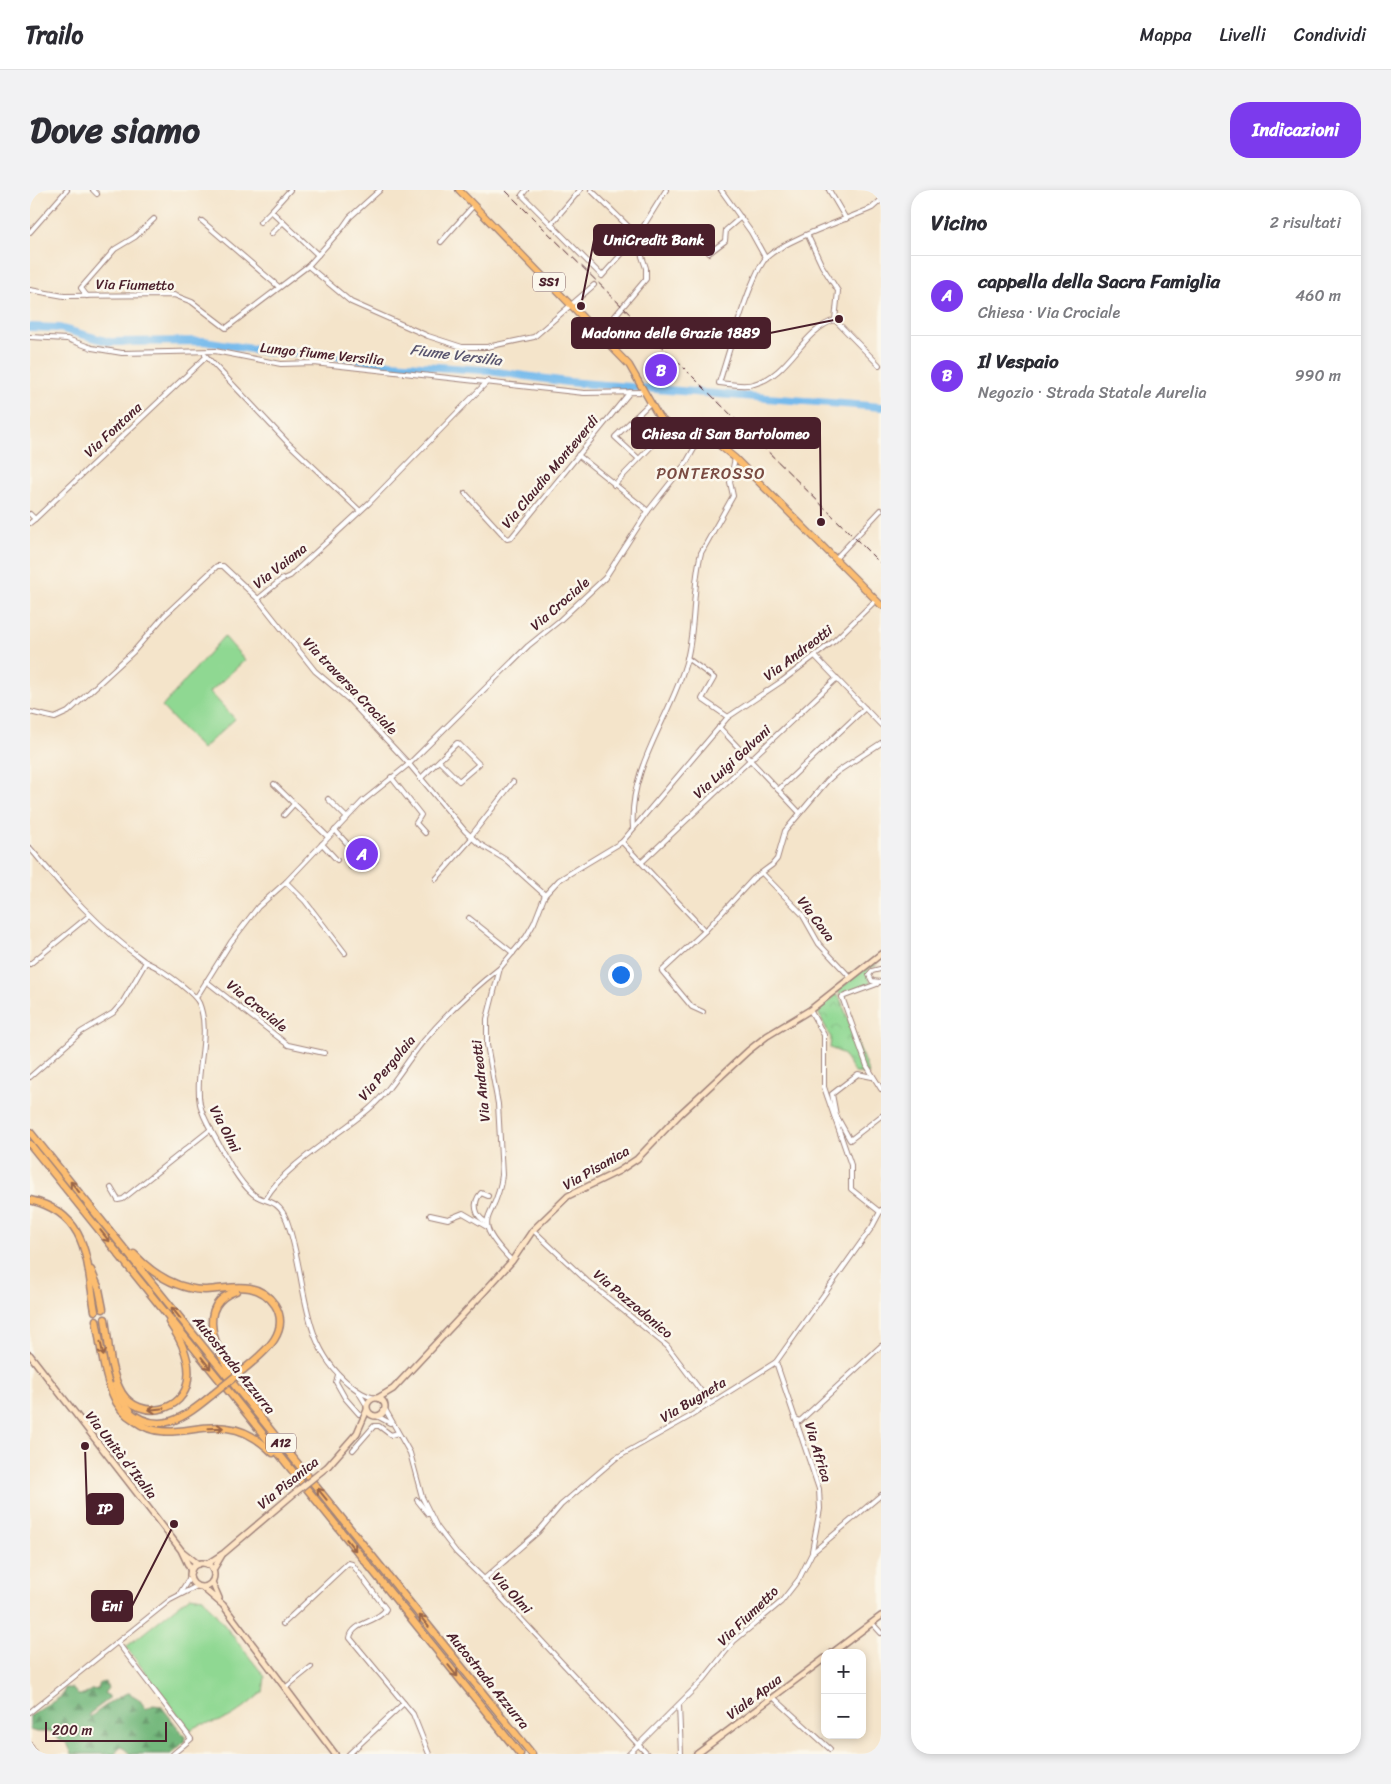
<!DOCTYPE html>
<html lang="it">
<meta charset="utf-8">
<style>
body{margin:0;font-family:Sriracha,sans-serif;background:#f2f2f3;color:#2b2b33}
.controls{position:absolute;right:15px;bottom:15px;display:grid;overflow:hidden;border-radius:10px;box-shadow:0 2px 8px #0003}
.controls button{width:45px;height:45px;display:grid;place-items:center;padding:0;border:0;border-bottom:1px solid #e1e1e2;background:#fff;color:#2b2b33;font:25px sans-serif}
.scale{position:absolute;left:15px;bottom:12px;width:122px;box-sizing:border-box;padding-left:5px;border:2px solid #4a1f2b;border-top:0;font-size:14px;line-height:18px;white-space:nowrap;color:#4a1f2b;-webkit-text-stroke:4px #fbf7ec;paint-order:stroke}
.you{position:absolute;left:590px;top:784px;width:18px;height:18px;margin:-12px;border:4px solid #fff;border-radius:50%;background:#1a73e8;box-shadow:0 0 0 8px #1a73e833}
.badge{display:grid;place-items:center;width:32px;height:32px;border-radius:50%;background:#7c3aed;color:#fff;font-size:16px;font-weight:700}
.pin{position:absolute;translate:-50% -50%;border:2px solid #fff;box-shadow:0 1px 5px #0006}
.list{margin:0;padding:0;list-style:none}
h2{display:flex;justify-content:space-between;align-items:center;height:65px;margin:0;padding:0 20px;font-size:21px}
h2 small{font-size:16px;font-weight:400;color:#7c7c81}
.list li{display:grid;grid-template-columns:32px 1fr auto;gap:15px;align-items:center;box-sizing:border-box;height:80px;padding:0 20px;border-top:1px solid #e1e1e2}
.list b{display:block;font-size:19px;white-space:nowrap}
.list p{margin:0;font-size:16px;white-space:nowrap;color:#7c7c81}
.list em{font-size:16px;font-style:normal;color:#7c7c81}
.map{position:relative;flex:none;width:851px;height:1564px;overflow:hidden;border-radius:20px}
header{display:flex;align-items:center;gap:30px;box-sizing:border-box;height:70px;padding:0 25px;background:#fff;border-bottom:1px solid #e1e1e2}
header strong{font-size:24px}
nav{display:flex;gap:28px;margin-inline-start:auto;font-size:18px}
.intro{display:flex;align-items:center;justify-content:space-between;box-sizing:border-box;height:120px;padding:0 30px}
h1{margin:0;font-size:35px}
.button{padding:12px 22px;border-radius:20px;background:#7c3aed;color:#fff;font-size:18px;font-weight:700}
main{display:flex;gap:30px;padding:0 30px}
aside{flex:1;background:#fff;border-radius:20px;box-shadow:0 2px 8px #0003}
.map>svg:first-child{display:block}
.grass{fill:#8fd892;stroke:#6c7c5e}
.forest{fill:url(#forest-firs);stroke:#5e6c54}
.park{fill:url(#park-crowns);stroke:#6c7c5e}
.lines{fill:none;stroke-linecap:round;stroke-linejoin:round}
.river{stroke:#75baec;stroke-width:8}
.street-casing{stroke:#9f827a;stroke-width:6}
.secondary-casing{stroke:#9f827a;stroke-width:8}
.primary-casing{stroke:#9f827a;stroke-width:8}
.highway-casing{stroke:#9f827a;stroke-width:9}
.street{stroke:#fff;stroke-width:4}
.secondary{stroke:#fee5c5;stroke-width:5}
.primary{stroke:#fcbd6f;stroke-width:5.5}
.highway{stroke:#fcbd6f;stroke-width:6}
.rail{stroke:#4a1f2b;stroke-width:1;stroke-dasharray:8 4;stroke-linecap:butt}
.secondary-bridge-casing{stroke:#9f827a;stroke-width:8;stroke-linecap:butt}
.highway-bridge-casing{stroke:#9f827a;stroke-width:9;stroke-linecap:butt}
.secondary-bridge{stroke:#fee5c5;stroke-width:5}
.highway-bridge{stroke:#fcbd6f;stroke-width:6}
.oneway{stroke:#9a664a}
.labels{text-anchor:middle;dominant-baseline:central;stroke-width:5;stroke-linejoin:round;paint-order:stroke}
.shield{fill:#fbf7ec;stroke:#7f6065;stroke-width:1}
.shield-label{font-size:12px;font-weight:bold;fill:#4a1f2b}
.street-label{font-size:14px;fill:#4a1f2b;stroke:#fbf7ec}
.water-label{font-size:15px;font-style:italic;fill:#59556f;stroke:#fbf7ec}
.quarter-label{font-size:16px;letter-spacing:1px;fill:#7a4b42;stroke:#fbf7ec}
.leader{fill:none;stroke:#4a1f2b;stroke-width:2}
.callout-dot{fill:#4a1f2b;stroke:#fbf7ec;stroke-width:2}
.callout{fill:#4a1f2b;stroke:#4a1f2b;stroke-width:2}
.callout-label{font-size:15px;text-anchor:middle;font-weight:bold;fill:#fff}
</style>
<header>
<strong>Trailo</strong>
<nav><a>Mappa</a><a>Livelli</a><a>Condividi</a></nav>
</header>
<div class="intro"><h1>Dove siamo</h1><a class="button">Indicazioni</a></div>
<main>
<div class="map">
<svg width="851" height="1564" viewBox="0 0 851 1564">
<defs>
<pattern id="forest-firs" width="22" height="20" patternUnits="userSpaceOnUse" patternTransform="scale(1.25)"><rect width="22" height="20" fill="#73b87c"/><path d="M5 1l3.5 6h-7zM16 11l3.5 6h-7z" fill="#609566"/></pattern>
<pattern id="park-crowns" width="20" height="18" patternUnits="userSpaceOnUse" patternTransform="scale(1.25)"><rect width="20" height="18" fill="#8fd892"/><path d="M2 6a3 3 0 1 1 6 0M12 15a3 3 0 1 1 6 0" fill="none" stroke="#7db97e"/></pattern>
</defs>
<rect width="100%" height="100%" fill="#fbf7ec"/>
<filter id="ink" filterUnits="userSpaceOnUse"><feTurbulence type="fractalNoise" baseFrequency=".02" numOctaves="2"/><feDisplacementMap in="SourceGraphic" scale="10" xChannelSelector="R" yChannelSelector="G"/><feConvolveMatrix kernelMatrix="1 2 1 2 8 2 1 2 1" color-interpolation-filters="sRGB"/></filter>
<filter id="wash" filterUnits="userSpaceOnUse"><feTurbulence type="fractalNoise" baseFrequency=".0096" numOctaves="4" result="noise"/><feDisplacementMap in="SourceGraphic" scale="20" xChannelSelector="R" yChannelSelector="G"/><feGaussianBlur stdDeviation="1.12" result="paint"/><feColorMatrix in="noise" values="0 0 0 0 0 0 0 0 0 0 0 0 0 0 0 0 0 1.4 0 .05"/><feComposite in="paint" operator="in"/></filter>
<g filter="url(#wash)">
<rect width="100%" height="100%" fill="#f4e4ca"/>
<!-- grass -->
<g class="grass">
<path d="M194,446L215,470L180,502L205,529L172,559L132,517Z"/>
<path d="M841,774L847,775L839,779L838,787L841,793L810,805L808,800Z"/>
<path d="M160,1406L173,1408L235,1487L233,1502C221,1511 207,1525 193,1530C179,1536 175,1530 160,1540L96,1457Z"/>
</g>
<!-- forest -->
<path class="forest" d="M75,1492L78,1498L74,1503L79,1506V1509L59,1524L60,1527C67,1522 92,1503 99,1503L109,1509L116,1519L123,1515L131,1516L155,1547L154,1552L141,1564H100L91,1556L85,1564H42L37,1553L29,1549L21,1542H6L0,1540V1526L32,1506L35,1498H42L48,1505H54L61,1500L68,1499L70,1493Z"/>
<!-- park -->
<path class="park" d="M805,804L810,808L839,884L825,883L812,863L800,858L801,848L788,822Z"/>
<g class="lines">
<!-- river -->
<path class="river" d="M0,137L29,138L80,152L174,151L239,162L289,163L360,174L453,180L537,192L851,217"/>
</g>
</g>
<g filter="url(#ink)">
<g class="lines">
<!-- street casing -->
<g class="street-casing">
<g id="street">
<path d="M63,0L67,4"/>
<path d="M496,0L492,5L572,86L606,48L636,0"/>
<path d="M561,0L607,45"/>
<path d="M691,0L721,42L736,69"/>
<path d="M799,0L816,29"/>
<path d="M241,21L260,0"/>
<path d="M172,31L249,97"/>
<path d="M230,32L241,21L288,65"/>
<path d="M521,34L550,0"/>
<path d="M0,42L37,0"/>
<path d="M241,44L253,32"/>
<path d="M778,46L792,76L808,101L805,130C772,140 760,185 724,194C714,197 699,194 689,193C697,169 721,82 737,67C757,49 815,30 842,18L851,10"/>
<path d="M411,52L444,15"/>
<path d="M679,63L695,51L696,40L711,27"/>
<path d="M278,76L321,112L398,146L432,157H457L504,147L564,95"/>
<path d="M0,100L34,106L144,105L162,112L196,138L278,76L313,37L320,27L350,0"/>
<path d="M57,106L51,98L85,59L105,47L124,29"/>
<path d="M805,130L849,175"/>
<path d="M569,145L616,89V78L606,49"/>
<path d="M0,147L37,149L62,158L92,163L185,161L251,174L284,173L554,203L614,202"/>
<path d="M175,165L258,253L330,321"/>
<path d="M548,265L618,321"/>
<path d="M609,269L585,247L620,213"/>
<path d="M584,295L640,237"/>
<path d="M435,303L477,349L481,348L600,202"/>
<path d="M0,324L5,329L0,333"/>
<path d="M5,329L176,167"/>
<path d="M805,369L851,320"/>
<path d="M228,409L285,481L318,509L379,574L498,456L529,431L575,388L618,321L656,273L669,250"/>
<path d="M785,466L851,535"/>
<path d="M657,468L684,488L672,509L698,527"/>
<path d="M0,522L25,528L38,522L103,462L135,425L187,376H193L228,409L251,390L260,386L339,313L458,191"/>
<path d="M689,537L769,622"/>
<path d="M361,587L391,625L386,633L395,643"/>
<path d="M390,589L427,553H428L449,574L429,591L409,571"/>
<path d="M244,594L298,647"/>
<path d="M748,600L835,518"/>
<path d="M298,609L317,628"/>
<path d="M254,625L264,614"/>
<path d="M603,638C598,577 642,526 657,469C666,434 662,398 671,363L703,306L700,292L705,268"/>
<path d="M305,640L330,668L321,677"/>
<path d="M441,646L483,592"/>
<path d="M592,652L675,741L632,781L662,817L673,822"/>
<path d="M292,654L307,670"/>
<path d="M0,658C34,699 70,739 113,770C118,774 124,775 129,779C139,785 165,804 169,813C182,845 164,881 170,914C172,926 180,938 186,949C196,967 206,988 221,1002C233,1015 247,1005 257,1031C278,1089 268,1152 319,1194C327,1200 334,1206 345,1208"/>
<path d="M330,668L337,666L345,671"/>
<path d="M612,672L807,488"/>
<path d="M733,684L772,724L789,754L820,787"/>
<path d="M406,689L442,648"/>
<path d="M256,692L275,711L315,763"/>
<path d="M439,728L483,763"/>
<path d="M675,741L723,689L742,675L747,669L755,641L797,591L807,582L851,553"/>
<path d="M0,774L60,725"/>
<path d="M850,779L842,781L839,785L842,791L851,792"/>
<path d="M176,791L258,855L294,863"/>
<path d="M847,794L812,807L837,876L851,899"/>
<path d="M166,808L201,752L228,717L256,692L333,611L379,574L435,641L448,653L476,670L515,705"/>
<path d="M780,820L794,845V897L821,975V999L850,1022"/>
<path d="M0,887L51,842L83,823L92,813L116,772"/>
<path d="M842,887L828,884L802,904L806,925L820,950L851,926"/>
<path d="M81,998L88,1010L93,1009L181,939"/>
<path d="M236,1008C255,975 310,944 339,919C360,901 374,875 391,854C415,826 441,800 470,778"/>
<path d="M400,1025L418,1029L433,1023L457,1037"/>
<path d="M456,1032C445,1026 442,1013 451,1003L458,1006"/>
<path d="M503,1040L557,1091L637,1156L680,1213"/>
<path d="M482,1071C436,1024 467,1033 472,985L468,914L457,855V829L470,778L496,747L504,733L515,705L529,690L592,652L698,527L752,491L804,451L846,410"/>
<path d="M746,1172L789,1299L790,1319L782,1361"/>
<path d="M308,1185L306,1192L315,1208L329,1224"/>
<path d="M329,1203L337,1216"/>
<path d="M355,1219L380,1263L392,1307L407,1337L426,1362L454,1389L617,1564"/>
<path d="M347,1226L360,1233"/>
<path d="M766,1229L770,1231L851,1156"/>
<path d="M323,1260L344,1236H349L361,1245L368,1243"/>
<path d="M387,1310L398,1324"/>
<path d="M454,1389L508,1342L531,1315L586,1268L659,1227L746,1172L842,1037L851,1020"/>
<path d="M150,1403L160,1387"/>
<path d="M842,1433L851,1443"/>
<path d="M253,1434L318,1373L322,1374L356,1419C349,1432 322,1432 320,1448L383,1524L399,1564"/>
<path d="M88,1453L161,1549L143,1564"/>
<path d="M255,1498L281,1477"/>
<path d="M743,1507L800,1559"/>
<path d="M649,1515L651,1564"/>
<path d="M0,1522L140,1410L167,1396"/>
<path d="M0,1555L5,1564"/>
<path d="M319,1564L374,1513"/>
<path d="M599,1564L674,1489L704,1451L751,1412L769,1389L782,1363L851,1305"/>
<path d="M847,1564L851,1558"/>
</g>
</g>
<!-- secondary casing -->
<g class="secondary-casing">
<g id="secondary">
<path d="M0,1165L151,1360L161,1381"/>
<path d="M348,1208L363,1199L454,1102L482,1071L503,1040L538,1006L589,981L607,969L650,924L718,861L737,846L780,820L851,764"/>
<circle cx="346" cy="1217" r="9"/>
<path d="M298,1276L327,1243L337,1220"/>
<path d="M153,1362L168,1374"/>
<circle cx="172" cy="1385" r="12"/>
<path d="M177,1374L194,1363L261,1306"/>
<path d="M183,1380L192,1365"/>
<path d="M182,1392L189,1408"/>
<path d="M173,1398L193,1415L305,1564"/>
<path d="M802,1463L851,1426"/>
<path d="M667,1564L795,1468"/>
</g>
</g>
<!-- primary casing -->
<g class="primary-casing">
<path id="primary" d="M429,0L599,175L629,227L646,241L689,255L705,268L851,415"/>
</g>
<!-- highway casing -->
<g class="highway-casing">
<g id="highway">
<path d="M0,942L502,1564"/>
<path d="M0,954L490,1564"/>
<path d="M0,1010C60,1024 56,1072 65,1121"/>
<path d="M104,1064C119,1080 137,1093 159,1098C180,1104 200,1094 220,1098C230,1100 239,1106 245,1115C262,1143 232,1164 213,1180"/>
<path d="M61,1080L69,1099L73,1119"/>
<path d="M75,1129C79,1153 79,1181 92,1203C110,1231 155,1222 158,1189C161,1168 150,1148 139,1132"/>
<path d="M66,1130C71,1155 73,1182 83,1205C87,1216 95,1225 105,1231C135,1253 164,1233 197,1238C215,1240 230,1250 243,1263"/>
<path d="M204,1190C189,1163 162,1116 206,1101"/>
<path d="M85,1195L91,1210L100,1220"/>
<path d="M96,1219C129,1248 155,1227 182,1205"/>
</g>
</g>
<!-- street -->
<use href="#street" class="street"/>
<!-- secondary -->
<use href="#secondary" class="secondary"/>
<!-- primary -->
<use href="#primary" class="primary"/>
<!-- highway -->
<use href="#highway" class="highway"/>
<!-- rail -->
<path class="rail" d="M475,0L851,374"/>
<!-- secondary-bridge casing -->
<g class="secondary-bridge-casing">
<path id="secondary-bridge" d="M261,1306L298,1276"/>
</g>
<!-- highway-bridge casing -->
<g class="highway-bridge-casing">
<path id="highway-bridge" d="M182,1205L213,1180"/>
</g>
<!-- secondary-bridge -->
<use href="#secondary-bridge" class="secondary-bridge"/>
<!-- highway-bridge -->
<use href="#highway-bridge" class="highway-bridge"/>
</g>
<!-- one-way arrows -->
<defs><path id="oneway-shaft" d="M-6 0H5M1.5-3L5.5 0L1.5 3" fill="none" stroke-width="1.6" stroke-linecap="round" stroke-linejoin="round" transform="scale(1.25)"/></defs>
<g class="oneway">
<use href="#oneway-shaft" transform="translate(45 997) rotate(-129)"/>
<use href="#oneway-shaft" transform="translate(75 1046) rotate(51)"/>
<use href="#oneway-shaft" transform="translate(146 1123) rotate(-129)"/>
<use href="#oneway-shaft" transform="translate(72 1159) rotate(78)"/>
<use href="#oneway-shaft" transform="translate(176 1173) rotate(52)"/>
<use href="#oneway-shaft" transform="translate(126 1219) rotate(174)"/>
<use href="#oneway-shaft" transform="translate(186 1238) rotate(-2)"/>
<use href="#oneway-shaft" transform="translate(292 1304) rotate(-129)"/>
<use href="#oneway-shaft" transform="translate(321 1355) rotate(51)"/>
<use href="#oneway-shaft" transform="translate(394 1431) rotate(-129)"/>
<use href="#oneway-shaft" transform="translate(423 1481) rotate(51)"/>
</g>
</g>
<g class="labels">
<!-- shield labels -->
<g class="shield">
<rect x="503" y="82.5" width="32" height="19" rx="4"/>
<rect x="236" y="1243.5" width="30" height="19" rx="4"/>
</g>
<g class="shield-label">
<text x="519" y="92">SS1</text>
<text x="251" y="1253">A12</text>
</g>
<!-- street labels -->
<g class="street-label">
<text transform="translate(105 95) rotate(1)">Via Fiumetto</text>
<text transform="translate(292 164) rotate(6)">Lungo fiume Versilia</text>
<text transform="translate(83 240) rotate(-43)">Via Fontana</text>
<text transform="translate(520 282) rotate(-50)">Via Claudio Monteverdi</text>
<text transform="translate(250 376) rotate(-38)">Via Vaiana</text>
<text transform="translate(530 414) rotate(-41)">Via Crociale</text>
<text transform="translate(768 463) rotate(-37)">Via Andreotti</text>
<text transform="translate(320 496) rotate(46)">Via traversa Crociale</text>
<text transform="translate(702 572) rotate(-43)">Via Luigi Galvani</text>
<text transform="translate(786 729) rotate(53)">Via Cava</text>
<text transform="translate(227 816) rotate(39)">Via Crociale</text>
<text transform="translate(357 878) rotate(-50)">Via Pergolaia</text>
<text transform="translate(451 891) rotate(-96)">Via Andreotti</text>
<text transform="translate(195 939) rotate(62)">Via Olmi</text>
<text transform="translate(566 978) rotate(-30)">Via Pisanica</text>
<text transform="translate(603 1114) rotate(40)">Via Pozzodonico</text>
<text transform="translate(204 1175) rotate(51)">Autostrada Azzurra</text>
<text transform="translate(663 1210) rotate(-31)">Via Bugneta</text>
<text transform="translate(788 1262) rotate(73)">Via Africa</text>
<text transform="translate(91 1265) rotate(52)">Via Unità d'Italia</text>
<text transform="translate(258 1293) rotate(-39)">Via Pisanica</text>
<text transform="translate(482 1403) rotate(47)">Via Olmi</text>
<text transform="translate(718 1426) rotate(-44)">Via Fiumetto</text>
<text transform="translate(458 1490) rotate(51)">Autostrada Azzurra</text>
<text transform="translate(724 1507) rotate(-37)">Viale Apua</text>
</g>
<!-- water labels -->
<g class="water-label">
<text transform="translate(426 165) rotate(7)">Fiume Versilia</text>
</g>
<!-- quarter labels -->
<g class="quarter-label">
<text x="681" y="283">PONTEROSSO</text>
</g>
</g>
<!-- callouts -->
<path class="leader" d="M551 116L564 50M809 129L740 143M791 332L790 243M55 1256L57 1319M144 1334L102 1416"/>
<g class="callout-dot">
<circle cx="551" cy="116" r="5"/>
<circle cx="809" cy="129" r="5"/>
<circle cx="791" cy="332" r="5"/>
<circle cx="55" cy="1256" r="5"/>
<circle cx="144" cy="1334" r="5"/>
</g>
<g class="callout">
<rect x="564" y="35" width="120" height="30" rx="5"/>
<rect x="542" y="128" width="198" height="30" rx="5"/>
<rect x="602" y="228" width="188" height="30" rx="5"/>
<rect x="57" y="1304" width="36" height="30" rx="5"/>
<rect x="62" y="1401" width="40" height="30" rx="5"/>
</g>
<g class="callout-label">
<text x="624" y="55">UniCredit Bank</text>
<text x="641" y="148">Madonna delle Grazie 1889</text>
<text x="696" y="249">Chiesa di San Bartolomeo</text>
<text x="75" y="1324">IP</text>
<text x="82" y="1421">Eni</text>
</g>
</svg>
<div class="controls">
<button>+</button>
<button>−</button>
</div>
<div class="scale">200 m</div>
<div class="you"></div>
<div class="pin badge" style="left:332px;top:664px">A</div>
<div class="pin badge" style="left:631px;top:180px">B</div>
</div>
<aside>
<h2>Vicino<small>2 risultati</small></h2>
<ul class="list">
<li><span class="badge">A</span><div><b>cappella della Sacra Famiglia</b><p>Chiesa · Via Crociale</p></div><em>460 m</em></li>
<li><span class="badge">B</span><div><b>Il Vespaio</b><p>Negozio · Strada Statale Aurelia</p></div><em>990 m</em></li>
</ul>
</aside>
</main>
